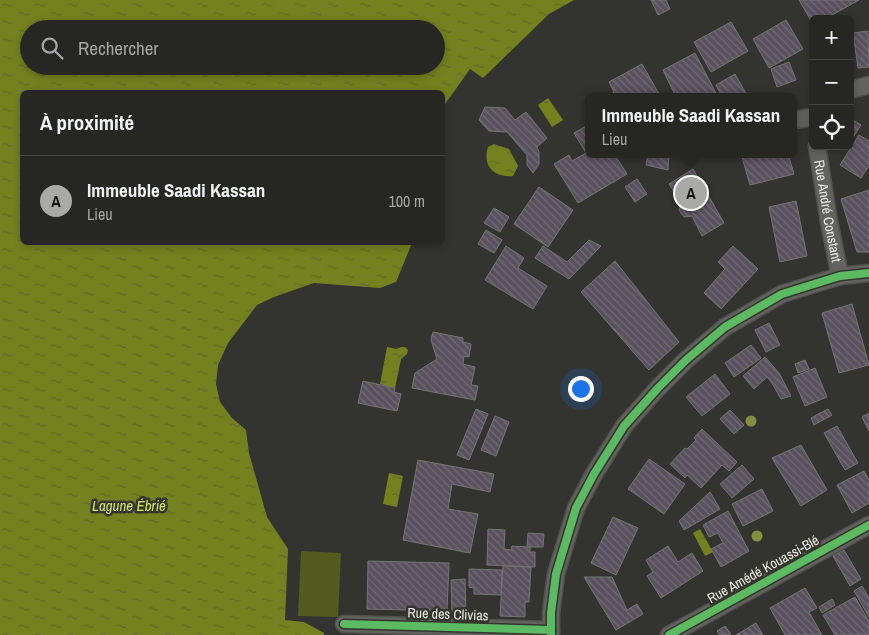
<!DOCTYPE html>
<html lang="fr">
<meta charset="utf-8">
<style>
body{margin:0;font-family:"Archivo Narrow",sans-serif;background:#323330;color:#f1f3f6}
.controls{position:absolute;right:15px;top:15px;display:grid;overflow:hidden;border-radius:8px;box-shadow:0 2px 8px #0003}
.controls button{width:45px;height:45px;display:grid;place-items:center;padding:0;border:0;border-bottom:1px solid #424441;background:#262723;color:#f1f3f6;font:25px sans-serif}
.you{position:absolute;left:580px;top:388px;width:18px;height:18px;margin:-12px;border:4px solid #fff;border-radius:50%;background:#1a73e8;box-shadow:0 0 0 8px #1a73e833}
.badge{display:grid;place-items:center;width:32px;height:32px;border-radius:50%;background:#a9aaa5;color:#111;font-size:16px;font-weight:700}
.pin{position:absolute;translate:-50% -50%;border:2px solid #fff;box-shadow:0 1px 5px #0006}
.popup{position:absolute;left:585px;top:93px;width:212px;height:65px;box-sizing:border-box;display:grid;place-content:center;border-radius:8px;background:#262723;filter:drop-shadow(0 1px 4px #0005);font-size:16px;white-space:nowrap;color:#a4a5a6}
.popup b{font-size:19px;color:#f1f3f6}
.popup::after{content:'';position:absolute;left:50%;top:100%;margin-left:-10px;border:10px solid transparent;border-top-color:#262723}
.list{margin:0;padding:0;list-style:none}
h2{display:flex;justify-content:space-between;align-items:center;height:65px;margin:0;padding:0 20px;font-size:21px}
h2 small{font-size:16px;font-weight:400;color:#a4a5a6}
.list li{display:grid;grid-template-columns:32px 1fr auto;gap:15px;align-items:center;box-sizing:border-box;height:90px;padding:0 20px;border-top:1px solid #424441}
.list b{display:block;font-size:19px;white-space:nowrap}
.list p{margin:0;font-size:16px;white-space:nowrap;color:#a4a5a6}
.list em{font-size:16px;font-style:normal;color:#a4a5a6}
.icon{flex:none;width:28px;height:28px;fill:none;stroke:currentColor;stroke-width:2;stroke-linecap:round;stroke-linejoin:round}
.map{position:relative;flex:none;width:869px;height:635px;overflow:hidden}
.search{position:absolute;background:#262723;box-shadow:0 2px 8px #0003;left:20px;top:20px;width:425px;height:55px;display:flex;align-items:center;gap:12px;box-sizing:border-box;padding:0 18px;border-radius:28px;color:#a4a5a6;font-size:19px}
.panel{position:absolute;background:#262723;box-shadow:0 2px 8px #0003;left:20px;top:90px;width:425px;height:155px;border-radius:8px}
.map>svg:first-child{display:block}
.green{fill:#535b21}
.water{fill:url(#water-ripples);fill-rule:evenodd}
.building{fill:url(#building-back-hatch);stroke:#757474}
.lines{fill:none;stroke-linecap:round;stroke-linejoin:round}
.minor-casing{stroke:#50514d;stroke-width:19}
.minor{stroke:#62635f;stroke-width:16}
.cycleway-casing{stroke:#34362d;stroke-width:11}
.cycleway{stroke:#5cba63;stroke-width:8}
.tree{fill:#838e42}
.labels{text-anchor:middle;dominant-baseline:central;stroke-width:5;stroke-linejoin:round;paint-order:stroke}
.street-label{font-size:14px;fill:#e9eae5;stroke:#34362d}
.water-label{font-size:15px;font-style:italic;fill:#d5e763;stroke:#34362d}
</style>
<div class="map">
<svg width="869" height="635" viewBox="0 0 869 635">
<defs>
<pattern id="water-ripples" width="26" height="14" patternUnits="userSpaceOnUse" patternTransform="scale(1.25)"><rect width="26" height="14" fill="#75811e"/><path d="M2 4q2-2 4 0t4 0M15 11q2-2 4 0t4 0" fill="none" stroke="#62692e"/></pattern>
<pattern id="building-back-hatch" width="6" height="6" patternUnits="userSpaceOnUse" patternTransform="scale(1.25)"><rect width="6" height="6" fill="#5a515e"/><path d="M-1 5l2 2M0 0l6 6M5-1l2 2" fill="none" stroke="#726a75"/></pattern>
</defs>
<rect width="100%" height="100%" fill="#33342f"/>
<!-- green -->
<path class="green" d="M301,551L341,553L338,617L298,616Z"/>
<!-- water -->
<g class="water">
<path d="M0,0H574L549,14L483,78L470,69L443,107L442,92H22V242L412,243L396,282L380,288L314,283L274,297L257,305L228,343L218,365L216,384L220,402L232,418L246,430L249,453L267,517L288,549L285,620L304,622L324,633V635H0ZM29,29H436V66H29Z"/>
<path d="M548,98L563,120L552,127L538,105Z"/>
<path d="M494,144L509,149L518,166L513,176C494,178 482,166 488,147Z"/>
<path d="M401,347H405L408,350L407,354L401,359L395,388L380,384L387,347L396,349Z"/>
<path d="M389,473L403,476L397,507L383,504Z"/>
<path d="M700,529L713,552L705,556L693,533Z"/>
</g>
<!-- building -->
<g class="building">
<path d="M651,0H666L670,9L658,15Z"/>
<path d="M799,0H859L825,19H813V24Z"/>
<path d="M786,20L803,49L769,68L753,39Z"/>
<path d="M731,22L748,51L711,72L694,42Z"/>
<path d="M868,31L869,67L858,68L853,33Z"/>
<path d="M695,53L718,97H676L663,70Z"/>
<path d="M789,62L796,80L777,87L771,69Z"/>
<path d="M642,64L659,94L654,97H606L614,92L609,82Z"/>
<path d="M735,74L748,97H722L716,85Z"/>
<path d="M485,107L505,108L515,120L526,112L547,138L537,147L539,152V164L533,173L527,165V155L507,132L489,131L479,120Z"/>
<path d="M850,118L861,125L854,136L850,134Z"/>
<path d="M588,125V154H614L627,174L578,203L554,164L569,155L572,161L586,153L574,133Z"/>
<path d="M859,135L869,141V166L861,178L840,165Z"/>
<path d="M648,154H669L668,170L646,165Z"/>
<path d="M752,154H788L794,174L750,185L742,157Z"/>
<path d="M693,169L724,223L702,236L692,216L684,217L679,210L681,203L669,184Z"/>
<path d="M637,179L647,194L635,202L625,187Z"/>
<path d="M539,187L573,210L548,247L514,224Z"/>
<path d="M869,190V252H857L841,199Z"/>
<path d="M796,201L807,256L780,262L769,207Z"/>
<path d="M494,208L509,217L500,232L484,223Z"/>
<path d="M486,230L502,240L494,253L478,244Z"/>
<path d="M589,240L601,246L569,279L535,258L543,246L567,262Z"/>
<path d="M506,246L524,258L518,268L547,286L533,309L485,280Z"/>
<path d="M733,246L758,269L721,309L704,293L725,269L718,262Z"/>
<path d="M615,261L679,342L649,370L581,292Z"/>
<path d="M852,304L869,365L839,373L822,313Z"/>
<path d="M769,323L780,345L766,352L755,330Z"/>
<path d="M433,332L463,338V342L471,344L469,357L464,356L463,364L475,367L471,385L478,386L475,400L412,388L415,373L437,359L431,340Z"/>
<path d="M751,345L761,358L734,377L725,363Z"/>
<path d="M765,357L779,373L791,396L781,399L772,383L767,377L754,389L743,376Z"/>
<path d="M805,360L809,369L798,373L795,364Z"/>
<path d="M815,368L827,397L805,406L793,377Z"/>
<path d="M715,374L730,394L702,416L686,397Z"/>
<path d="M363,381L395,388L394,392L401,394L397,411L358,403Z"/>
<path d="M476,409L488,414L469,460L457,455Z"/>
<path d="M828,409L832,415L814,425L811,418Z"/>
<path d="M730,410L744,425L734,434L720,419Z"/>
<path d="M869,413V431L862,417Z"/>
<path d="M495,416L509,422L496,456L481,450Z"/>
<path d="M837,426L858,463L845,470L824,433Z"/>
<path d="M702,429L737,462L729,471L722,465L701,488L687,475L685,478L670,464L685,448L687,449L696,440L694,438Z"/>
<path d="M801,445L827,490L801,506L772,458Z"/>
<path d="M649,459L685,484L664,514L628,489Z"/>
<path d="M418,460L494,474L490,492L452,484L448,509L478,514L470,553L403,540Z"/>
<path d="M742,465L754,479L732,498L720,484Z"/>
<path d="M864,471L869,480V503L852,513L837,485Z"/>
<path d="M762,489L773,511L743,526L732,504Z"/>
<path d="M710,492L720,509L684,530L679,521Z"/>
<path d="M728,511L749,551L721,567L711,549L723,543L718,533L709,537L703,525Z"/>
<path d="M613,517L638,528L616,575L591,563Z"/>
<path d="M488,529L505,530L504,549L511,550L512,546L530,547V552H535V567L487,565Z"/>
<path d="M528,533L544,534L543,547H527Z"/>
<path d="M668,546L678,562L692,553L703,571L661,598L647,576L653,572L646,560Z"/>
<path d="M844,550L861,579L850,586L833,556Z"/>
<path d="M368,561L449,563L447,611L367,609Z"/>
<path d="M503,566L531,567L529,602H525V617L500,616Z"/>
<path d="M469,569L502,570L501,595L474,594V588L469,587Z"/>
<path d="M584,577H612L627,610L637,604L643,614L616,630Z"/>
<path d="M465,579L466,613L452,614L451,580Z"/>
<path d="M862,586L869,598V617L854,591Z"/>
<path d="M805,588L817,608L809,612L822,635H785L770,608Z"/>
<path d="M855,597L869,621V635H835L823,615Z"/>
<path d="M832,599L835,605L822,613L819,607Z"/>
<path d="M756,623L763,635H736Z"/>
<path d="M725,626L731,634L720,635L717,631Z"/>
</g>
<g class="lines">
<!-- minor casing -->
<g class="minor-casing">
<g id="minor">
<path d="M850,90L869,85"/>
<path d="M794,120L813,117"/>
<path id="s1" d="M817,146L829,222L840,276"/>
<path d="M344,624L551,630"/>
<path d="M551,635V613L556,574L576,508L594,474L624,426L658,388L686,360L725,327L782,294L840,276L869,273"/>
<path d="M669,635L869,525"/>
</g>
</g>
<!-- minor -->
<use href="#minor" class="minor"/>
<!-- cycleway casing -->
<g class="cycleway-casing">
<g id="cycleway">
<path d="M344,624L551,630"/>
<path d="M551,635V613L556,574L576,508L594,474L624,426L658,388L686,360L725,327L782,294L840,276L869,273"/>
<path d="M669,635L869,525"/>
</g>
</g>
<!-- cycleway -->
<use href="#cycleway" class="cycleway"/>
</g>
<!-- trees -->
<g class="tree">
<circle cx="751" cy="421" r="5.5"/>
<circle cx="757" cy="536" r="5.5"/>
</g>
<g class="labels">
<!-- street labels -->
<g class="street-label">
<text stroke="none"><textPath href="#s1" startOffset="66">Rue André Constant</textPath></text>
<text transform="translate(763 569) rotate(-29)">Rue Amédé Kouassi-Blé</text>
<text transform="translate(448 614) rotate(2)">Rue des Clivias</text>
</g>
<!-- water labels -->
<g class="water-label">
<text x="129" y="505">Lagune Ébrié</text>
</g>
</g>
</svg>
<div class="controls">
<button>+</button>
<button>−</button>
<button><svg class="icon" aria-label="locate" viewBox="0 0 24 24"><circle cx="12" cy="12" r="6"/><path d="M12 2v4M12 18v4M2 12h4M18 12h4"/></svg></button>
</div>
<div class="you"></div>
<div class="pin badge" style="left:691px;top:193px">A</div>
<div class="popup"><b>Immeuble Saadi Kassan</b>Lieu</div>
<div class="search"><svg class="icon" aria-label="search" viewBox="0 0 24 24"><circle cx="10" cy="10" r="6"/><path d="M15 15l6 6"/></svg>Rechercher</div>
<section class="panel">
<h2>À proximité<small></small></h2>
<ul class="list">
<li><span class="badge">A</span><div><b>Immeuble Saadi Kassan</b><p>Lieu</p></div><em>100 m</em></li>
</ul>
</section>
</div>
